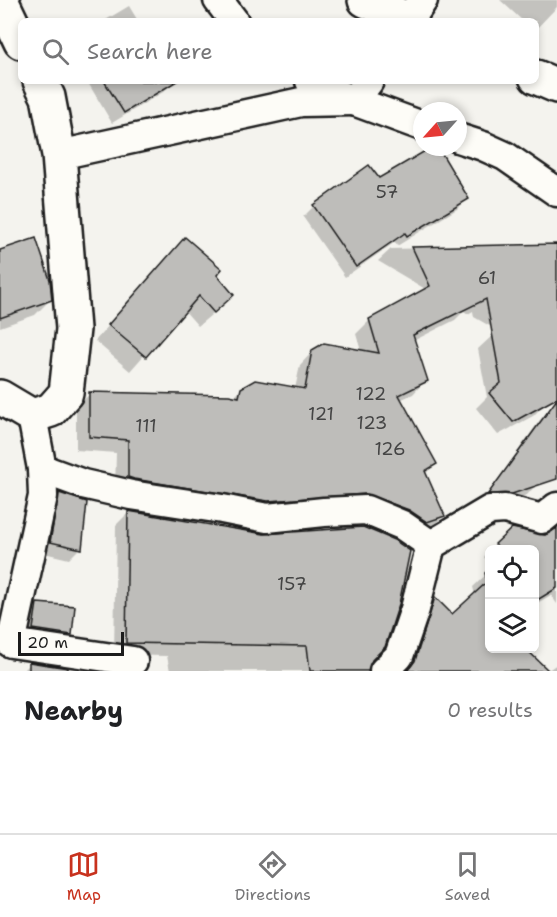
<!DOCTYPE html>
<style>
body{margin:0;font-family:"Shantell Sans",sans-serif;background:#f6f6f6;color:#202124}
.controls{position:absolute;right:18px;bottom:18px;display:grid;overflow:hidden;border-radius:9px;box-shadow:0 3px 9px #0003}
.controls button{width:54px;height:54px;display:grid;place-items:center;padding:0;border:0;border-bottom:2px solid #e0e0e0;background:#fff;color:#202124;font:30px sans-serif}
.compass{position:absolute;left:413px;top:102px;width:54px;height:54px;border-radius:50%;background:#fff;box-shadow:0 3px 9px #0003;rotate:243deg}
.scale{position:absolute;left:18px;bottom:15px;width:106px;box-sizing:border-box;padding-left:6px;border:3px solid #1c1c1c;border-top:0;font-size:16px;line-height:21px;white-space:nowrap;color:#1c1c1c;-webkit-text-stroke:4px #fdfcf7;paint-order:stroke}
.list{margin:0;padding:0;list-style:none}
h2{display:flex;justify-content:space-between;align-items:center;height:78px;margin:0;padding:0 24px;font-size:26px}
h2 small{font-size:20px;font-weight:400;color:#757577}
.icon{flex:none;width:33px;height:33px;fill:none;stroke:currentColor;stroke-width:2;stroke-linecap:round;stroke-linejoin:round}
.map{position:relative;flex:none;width:557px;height:671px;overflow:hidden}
.search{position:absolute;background:#fff;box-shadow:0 3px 9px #0003;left:18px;right:18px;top:18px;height:66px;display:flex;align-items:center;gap:15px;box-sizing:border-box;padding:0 21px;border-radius:9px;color:#757577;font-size:22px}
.sheet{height:162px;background:#fff}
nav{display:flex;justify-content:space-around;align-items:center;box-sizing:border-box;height:84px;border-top:2px solid #e0e0e0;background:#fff;font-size:16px;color:#757577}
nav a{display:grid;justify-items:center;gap:3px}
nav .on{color:#c8321e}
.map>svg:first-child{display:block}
.shadow{fill:#0003}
.building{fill:#bebdba;stroke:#1c1c1c;stroke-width:1.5}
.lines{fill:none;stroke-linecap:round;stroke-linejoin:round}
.minor-casing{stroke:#1c1c1c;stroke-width:33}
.tertiary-casing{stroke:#1c1c1c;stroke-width:38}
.minor{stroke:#fdfcf7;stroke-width:28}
.tertiary{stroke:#fdfcf7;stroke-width:33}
.labels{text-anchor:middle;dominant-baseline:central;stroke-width:4.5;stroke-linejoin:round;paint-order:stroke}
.number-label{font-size:18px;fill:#444}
</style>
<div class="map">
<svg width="557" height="671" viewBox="0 0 557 671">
<rect width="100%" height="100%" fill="#f4f3ee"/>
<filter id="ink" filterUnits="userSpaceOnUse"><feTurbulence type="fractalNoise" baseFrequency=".0167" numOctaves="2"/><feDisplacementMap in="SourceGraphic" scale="12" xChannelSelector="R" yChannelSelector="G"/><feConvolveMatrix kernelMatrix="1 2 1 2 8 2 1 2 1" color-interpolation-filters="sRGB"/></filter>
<g filter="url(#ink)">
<!-- shadow -->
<g class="shadow">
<path d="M500,0H557V7L536,29V21H523Z"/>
<path d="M129,6L138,21H104Z"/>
<path d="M87,81H174L163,92L112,123Z"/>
<path d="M435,147H437L467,199L457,209L397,246L395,242L345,277L303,217L314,206L369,167L378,180Z"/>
<path d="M185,239L215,275L217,310L198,326L184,310L130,371L95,341Z"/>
<path d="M557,245V365L474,317L473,311L468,314L464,311L455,320L413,341L426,380L413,394L400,400L435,464L425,474L443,516L430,529L395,523L254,514L115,490L116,453L76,450V407L90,394L234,397L242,389H295L300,365L313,351H361L356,334L370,320L427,290L378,261L391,249Z"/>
<path d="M0,252L50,300L35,315L0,327Z"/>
<path d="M492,336L547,402L533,416L498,435L476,408L487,397L478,349Z"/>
<path d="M551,409L557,415V461L527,495L500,504H480L540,420Z"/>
<path d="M60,495L80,548L69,559L40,552L49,506Z"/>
<path d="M128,513L264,536L409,552L398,604L366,667L367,671H170L167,656L114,655L116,525Z"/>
<path d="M513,530L546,536L557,530V604L551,595L534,605V550H491Z"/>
<path d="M490,551V565L484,557Z"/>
<path d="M490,571V648L547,671L557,664V671H404L423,612L435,600L452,616L475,595L473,587Z"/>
<path d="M37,604L71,635L65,640L28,635L32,610Z"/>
<path d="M30,664L78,671H23Z"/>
</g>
<!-- building -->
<g class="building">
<path d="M104,81H177L124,113Z"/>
<path d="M432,147H438L469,199L407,236L405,233L356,267L313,205L369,165L379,178Z"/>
<path d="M185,237L222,269L217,275L234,295L214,313L199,296L146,357L108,325Z"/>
<path d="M36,238L50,280L52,300L0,318V250Z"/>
<path d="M557,244V398L513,422L489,393L501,383L486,299L413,335L428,381L399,395L437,464L425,471L445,516L427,522L409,510L366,494L268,501L134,479L128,477V440L89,437V392L229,395L239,397L241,388L255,380L305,389L312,350L324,343L379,353L369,319L430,286L412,247Z"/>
<path d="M557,399V479L512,494H488Z"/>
<path d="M59,493L87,502L82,549L50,542Z"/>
<path d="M128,511L264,534L363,527L394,540L410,551L399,604L385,647L372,660L368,671H310L307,646L126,643Z"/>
<path d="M512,528L545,535L557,528V588L534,602V549H500L495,544Z"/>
<path d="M489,569V648H525L549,671H407L415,661L435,597L452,614L487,582L485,573Z"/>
<path d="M37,603L75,606L72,635L33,629Z"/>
<path d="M29,662L68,668V671H29Z"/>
</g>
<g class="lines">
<!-- minor casing -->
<g class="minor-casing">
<g id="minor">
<path d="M218,0L234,21"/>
<path d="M409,21L423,0"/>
<path d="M310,81L354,101L422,126"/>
<path d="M354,101L369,81"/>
<path d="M458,138L483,146L505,156L557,192"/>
<path d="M59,155L301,102L354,101"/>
<path d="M32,416L42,469L43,496L11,643L133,661"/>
<path d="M42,469L83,484L131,495L222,509L267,518L324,512L366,510L402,525L431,545"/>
<path d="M384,671L399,656L415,609L431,545L490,510L505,509L542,519L557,507"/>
</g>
</g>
<!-- tertiary casing -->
<g class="tertiary-casing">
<g id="tertiary">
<path d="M1,0L21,42"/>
<path d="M365,0L411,21"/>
<path d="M536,77L557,86"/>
<path d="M0,397L32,416L51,410L66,393L73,329L59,155L48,97L40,81"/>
</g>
</g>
<!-- minor -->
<use href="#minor" class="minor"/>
<!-- tertiary -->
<use href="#tertiary" class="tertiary"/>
</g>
</g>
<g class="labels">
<!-- number labels -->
<g class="number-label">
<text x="387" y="192">57</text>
<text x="487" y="278">61</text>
<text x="371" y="394">122</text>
<text x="321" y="414">121</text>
<text x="372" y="423">123</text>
<text x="146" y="426">111</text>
<text x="390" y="449">126</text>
<text x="292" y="584">157</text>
</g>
</g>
</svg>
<div class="controls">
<button><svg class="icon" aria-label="locate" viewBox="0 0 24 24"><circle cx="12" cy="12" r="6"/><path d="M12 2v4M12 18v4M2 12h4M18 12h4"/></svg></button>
<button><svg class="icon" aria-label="layers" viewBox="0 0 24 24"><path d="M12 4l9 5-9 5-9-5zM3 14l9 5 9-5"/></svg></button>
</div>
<svg class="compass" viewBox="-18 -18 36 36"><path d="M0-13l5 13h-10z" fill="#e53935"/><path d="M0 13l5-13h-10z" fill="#757577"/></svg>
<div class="scale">20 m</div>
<div class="search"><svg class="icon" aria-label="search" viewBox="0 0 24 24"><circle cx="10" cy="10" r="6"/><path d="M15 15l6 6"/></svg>Search here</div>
</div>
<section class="sheet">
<h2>Nearby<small>0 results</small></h2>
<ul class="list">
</ul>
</section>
<nav>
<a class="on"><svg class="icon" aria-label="map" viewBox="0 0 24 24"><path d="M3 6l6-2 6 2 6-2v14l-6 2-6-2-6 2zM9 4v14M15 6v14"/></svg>Map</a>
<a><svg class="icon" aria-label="directions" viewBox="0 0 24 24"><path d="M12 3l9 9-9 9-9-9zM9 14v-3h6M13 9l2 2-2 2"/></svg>Directions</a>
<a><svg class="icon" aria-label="saved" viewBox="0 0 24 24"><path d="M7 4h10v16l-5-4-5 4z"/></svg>Saved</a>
</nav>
